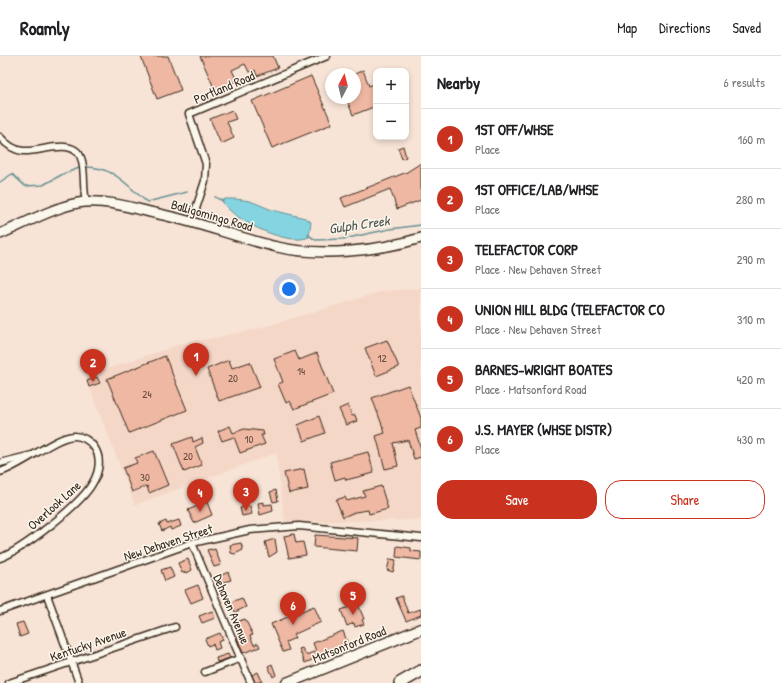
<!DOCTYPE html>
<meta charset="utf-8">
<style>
body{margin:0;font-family:"Patrick Hand",sans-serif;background:#f6f6f6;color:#202124}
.controls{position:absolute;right:12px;top:12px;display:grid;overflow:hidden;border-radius:8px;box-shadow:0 2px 6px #0003}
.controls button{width:36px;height:36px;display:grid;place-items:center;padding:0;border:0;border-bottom:1px solid #e0e0e0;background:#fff;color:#202124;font:20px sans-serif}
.compass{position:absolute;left:325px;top:12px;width:36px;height:36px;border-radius:50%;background:#fff;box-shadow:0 2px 6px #0003;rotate:7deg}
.you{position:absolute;left:289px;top:233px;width:14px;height:14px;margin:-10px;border:3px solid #fff;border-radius:50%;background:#1a73e8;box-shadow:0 0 0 6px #1a73e833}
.badge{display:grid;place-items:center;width:26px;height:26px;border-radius:50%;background:#c8321e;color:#fff;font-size:13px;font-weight:700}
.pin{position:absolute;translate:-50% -33px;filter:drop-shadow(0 1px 2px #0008)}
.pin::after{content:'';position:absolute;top:21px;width:14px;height:12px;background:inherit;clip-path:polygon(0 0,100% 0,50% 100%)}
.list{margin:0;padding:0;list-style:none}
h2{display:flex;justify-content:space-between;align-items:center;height:52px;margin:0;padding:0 16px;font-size:17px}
h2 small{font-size:13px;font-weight:400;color:#757577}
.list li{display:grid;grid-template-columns:26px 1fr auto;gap:12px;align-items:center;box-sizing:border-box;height:60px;padding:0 16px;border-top:1px solid #e0e0e0}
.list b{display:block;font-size:15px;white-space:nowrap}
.list p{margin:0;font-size:13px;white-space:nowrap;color:#757577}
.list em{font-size:13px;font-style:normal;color:#757577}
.actions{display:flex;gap:8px;padding:12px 16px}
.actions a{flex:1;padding:9px 0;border:1px solid #c8321e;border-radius:16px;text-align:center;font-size:14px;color:#c8321e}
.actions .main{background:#c8321e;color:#fff}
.map{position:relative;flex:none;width:421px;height:627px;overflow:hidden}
header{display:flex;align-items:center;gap:24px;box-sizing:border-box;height:56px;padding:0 20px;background:#fff;border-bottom:1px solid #e0e0e0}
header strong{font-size:19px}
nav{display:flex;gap:22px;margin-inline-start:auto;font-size:14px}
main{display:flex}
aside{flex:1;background:#fff}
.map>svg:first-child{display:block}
.built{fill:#f5d7c7}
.water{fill:#85d4e1;stroke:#679093}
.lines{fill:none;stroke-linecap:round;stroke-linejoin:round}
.stream{stroke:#679093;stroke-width:1.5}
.building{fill:#efb8a3;stroke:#3b2a1e}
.street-casing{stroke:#3b2a1e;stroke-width:9}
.secondary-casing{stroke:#3b2a1e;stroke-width:12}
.primary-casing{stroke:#3b2a1e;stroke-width:13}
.highway-casing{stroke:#3b2a1e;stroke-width:14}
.street{stroke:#fbf7ec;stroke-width:6}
.secondary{stroke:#fbf7ec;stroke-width:9}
.primary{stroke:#fbf7ec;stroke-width:10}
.highway{stroke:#fbf7ec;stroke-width:11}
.labels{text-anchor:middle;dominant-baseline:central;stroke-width:3;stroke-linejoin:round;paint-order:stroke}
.number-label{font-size:11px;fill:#684e3f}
.street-label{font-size:13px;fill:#3b2a1e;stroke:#fbf7ec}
.water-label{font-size:14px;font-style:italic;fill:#4e544f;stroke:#fbf7ec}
</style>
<header>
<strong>Roamly</strong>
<nav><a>Map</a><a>Directions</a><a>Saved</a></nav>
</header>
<main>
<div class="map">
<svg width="421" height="627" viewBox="0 0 421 627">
<rect width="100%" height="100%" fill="#f7e4d6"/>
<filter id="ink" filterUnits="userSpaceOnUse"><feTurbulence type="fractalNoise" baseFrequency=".025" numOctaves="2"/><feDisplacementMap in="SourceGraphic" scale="8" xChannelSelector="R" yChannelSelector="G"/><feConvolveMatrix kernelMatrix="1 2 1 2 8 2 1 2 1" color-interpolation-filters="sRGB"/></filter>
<g filter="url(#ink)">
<!-- built -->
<path class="built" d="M421,232V464L285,466L276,397L135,449L85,320L190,285L203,284L253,274L384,235Z"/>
<!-- water -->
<path class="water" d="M225,143H236L250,145L272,154L305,162L311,166L309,181C288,191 232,164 222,145Z"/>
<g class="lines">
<!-- stream -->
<g class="stream">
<path d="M86,111C115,111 127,130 147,146L187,136"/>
<path d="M0,126L12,118L25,130L43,129L63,118L82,111"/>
<path d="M215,141L223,145"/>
<path d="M308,179L316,184L343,183L390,173L421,169"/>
</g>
</g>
<!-- building -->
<g class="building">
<path d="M144,0H168L181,34L157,43L141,1Z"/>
<path d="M200,0H273L278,12L257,20L255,14L249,16L245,8L232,14L237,25L215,34Z"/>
<path d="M363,14L369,30L376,27V50L353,59L346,42H355V18Z"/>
<path d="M311,20L332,68L272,92L252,45Z"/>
<path d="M232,54L236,63L227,66L234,82L221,88L210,63Z"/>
<path d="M403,90L406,101L402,103L398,92Z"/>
<path d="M421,107V144L397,153L390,133L345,151L341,142L407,116Z"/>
<path d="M387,284L399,311L376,320L365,292Z"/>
<path d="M295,295L299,304L317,297L333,338L294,353L290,345L286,347L278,328L283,326L274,303Z"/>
<path d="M165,300L187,354L129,377L107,323Z"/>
<path d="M229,304L232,312L250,306L260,331L219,345L207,313Z"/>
<path d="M97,321L100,327L89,331L87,325Z"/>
<path d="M408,329L421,362V372L415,374L421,393V401L414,403L408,384L393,387L398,410L385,413L376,380L385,377L372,342Z"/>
<path d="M348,349L352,360L355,359L357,365L346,369L339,353Z"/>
<path d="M319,360L325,377L304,385L298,369Z"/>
<path d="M230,370L233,377L244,373L263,375L264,379H261L265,388L240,397L234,381L222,385L218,375Z"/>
<path d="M192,381L193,386L202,382L203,387L195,391L202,409L184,416L173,388Z"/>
<path d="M154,395L168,429L149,437L147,430L132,436L123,412L137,407L135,402Z"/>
<path d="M368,396L374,417L346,424L345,421L335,424L330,406Z"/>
<path d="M304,413L308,433L289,437L284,417Z"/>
<path d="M381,430L388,453L369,458L368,454L355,456L343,461L336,444L345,441L347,445L365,440L363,435Z"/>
<path d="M276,434L278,445L273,446L270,436Z"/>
<path d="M207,446L212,459L194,467L188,454Z"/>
<path d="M264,446V449L272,448L273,455L260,459L258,447Z"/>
<path d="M250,450L252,458L242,460L240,452Z"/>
<path d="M179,464L181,470L171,474L170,471L162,475L159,468L166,465L167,468Z"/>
<path d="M294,478L296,487L303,486L306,499L289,502L284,480Z"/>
<path d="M315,479L358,482L357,495L314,491Z"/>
<path d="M275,483L277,496L269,501L265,486Z"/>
<path d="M241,487L243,494L235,498L231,497L230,489Z"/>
<path d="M397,490L411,492V495L421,496V504L396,501Z"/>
<path d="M211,493L212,494L215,493L221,509L214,511L207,494Z"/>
<path d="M188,503L192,514L187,517L186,516L182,517L178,507Z"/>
<path d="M390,503L396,504L393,516L387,514Z"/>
<path d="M170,511L174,521L165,525L161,514Z"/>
<path d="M228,516L231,524L220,527V520Z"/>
<path d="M198,529L203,542L191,547L185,534Z"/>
<path d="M402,540L408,557L421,553V559L406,565L396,542Z"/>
<path d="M242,542L246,551L235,556L231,546Z"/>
<path d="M358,548L364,563L362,564L364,568L355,571L354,567L347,570L341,554Z"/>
<path d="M314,550L321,566L293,579L295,582L286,586L289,594L283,596L271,568Z"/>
<path d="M212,555L215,562L202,567L199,560Z"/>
<path d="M245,563L253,579L250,580L254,589L258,587L260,591L243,597L237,581L241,579L236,566Z"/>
<path d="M23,566L28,578L20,581L16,568Z"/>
<path d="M343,575L348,588L305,607L299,593L302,592L306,599L316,595L313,587Z"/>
<path d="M220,577L223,584L218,586L220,592L215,594L213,588L208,590L205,583Z"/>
<path d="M228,598L230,602L217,606L216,602Z"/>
<path d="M272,608L276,619L273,621L268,610Z"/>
<path d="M258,616L262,625L255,627L252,619Z"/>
</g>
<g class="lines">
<!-- street casing -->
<g class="street-casing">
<g id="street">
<path d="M0,81C6,88 14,94 23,95C40,97 76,79 82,105C85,118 83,133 86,146"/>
<path d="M192,165L205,125L206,108L189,58L327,0"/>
<path d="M0,407L32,399"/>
<path d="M0,416C23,409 53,382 73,380C81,379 90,385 94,391C102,402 99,417 92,428C80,449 22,494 0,502"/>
<path d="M192,487L251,627"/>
<path d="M47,539L79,627"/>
<path d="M0,555L192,487L250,474L299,470L421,482"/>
<path d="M205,616L241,602"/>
<path d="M9,627L175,571"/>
</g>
</g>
<!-- secondary casing -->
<g class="secondary-casing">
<path id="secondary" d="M0,178C24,168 60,148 85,146C108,144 132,152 154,157C196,165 235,181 277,191C320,201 378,195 421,182"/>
</g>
<!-- primary casing -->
<g class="primary-casing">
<path id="primary" d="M287,627L421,573"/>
</g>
<!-- highway casing -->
<g class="highway-casing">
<path id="highway" d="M400,627L421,615"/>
</g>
<!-- street -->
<use href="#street" class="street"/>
<!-- secondary -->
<use href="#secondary" class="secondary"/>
<!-- primary -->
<use href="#primary" class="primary"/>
<!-- highway -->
<use href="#highway" class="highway"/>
</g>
</g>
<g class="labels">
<!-- number labels -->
<g class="number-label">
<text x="382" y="302">12</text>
<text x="301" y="315">14</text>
<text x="233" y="322">20</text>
<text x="147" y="338">24</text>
<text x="249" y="383">10</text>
<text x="188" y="400">20</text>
<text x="145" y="421">30</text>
</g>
<!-- street labels -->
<g class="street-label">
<text transform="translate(224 31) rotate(-23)">Portland Road</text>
<text transform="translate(212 159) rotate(16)">Balligomingo Road</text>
<text transform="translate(54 449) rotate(-42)">Overlook Lane</text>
<text transform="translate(168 486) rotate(-18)">New Dehaven Street</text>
<text transform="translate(232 553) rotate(67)">Dehaven Avenue</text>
<text transform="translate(88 588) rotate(-19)">Kentucky Avenue</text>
<text transform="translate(349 588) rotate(-22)">Matsonford Road</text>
</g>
<!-- water labels -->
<g class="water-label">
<text transform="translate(359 168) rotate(-8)">Gulph Creek</text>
</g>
</g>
</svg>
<div class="controls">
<button>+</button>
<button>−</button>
</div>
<svg class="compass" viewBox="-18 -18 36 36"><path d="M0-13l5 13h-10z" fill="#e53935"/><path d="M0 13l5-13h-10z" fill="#757577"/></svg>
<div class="you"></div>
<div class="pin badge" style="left:196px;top:320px">1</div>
<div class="pin badge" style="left:93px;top:326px">2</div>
<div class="pin badge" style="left:246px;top:455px">3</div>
<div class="pin badge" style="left:200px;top:456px">4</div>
<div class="pin badge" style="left:353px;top:559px">5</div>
<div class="pin badge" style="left:293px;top:569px">6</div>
</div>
<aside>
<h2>Nearby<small>6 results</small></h2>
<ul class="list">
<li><span class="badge">1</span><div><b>1ST OFF/WHSE</b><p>Place</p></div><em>160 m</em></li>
<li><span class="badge">2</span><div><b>1ST OFFICE/LAB/WHSE</b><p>Place</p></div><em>280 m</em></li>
<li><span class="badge">3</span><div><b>TELEFACTOR CORP</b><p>Place · New Dehaven Street</p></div><em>290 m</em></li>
<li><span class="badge">4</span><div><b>UNION HILL BLDG (TELEFACTOR CO</b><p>Place · New Dehaven Street</p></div><em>310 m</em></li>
<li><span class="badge">5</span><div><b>BARNES-WRIGHT BOATES</b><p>Place · Matsonford Road</p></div><em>420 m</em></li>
<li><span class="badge">6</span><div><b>J.S. MAYER (WHSE DISTR)</b><p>Place</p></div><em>430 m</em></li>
</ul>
<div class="actions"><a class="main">Save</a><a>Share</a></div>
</aside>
</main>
